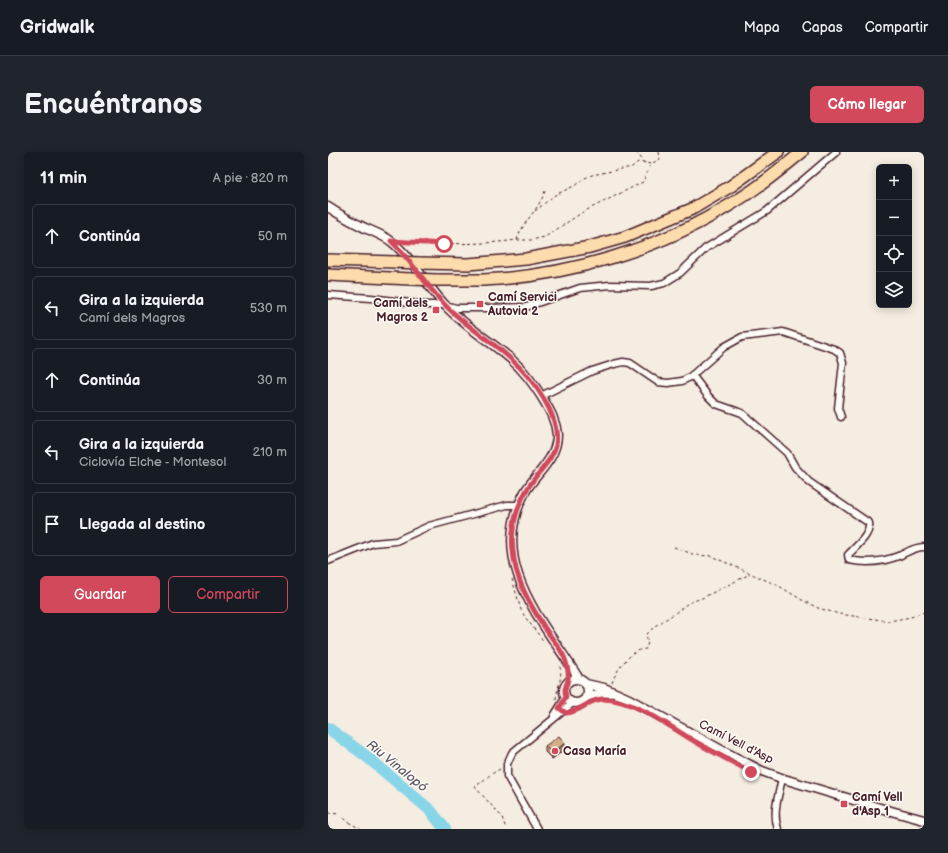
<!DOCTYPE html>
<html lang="es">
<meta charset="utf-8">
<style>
body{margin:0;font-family:"Balsamiq Sans",sans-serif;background:#20242c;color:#f1f3f6}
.controls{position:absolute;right:12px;top:12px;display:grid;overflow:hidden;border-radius:6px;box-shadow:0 2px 10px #0003}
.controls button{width:36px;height:36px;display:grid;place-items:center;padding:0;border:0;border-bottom:1px solid #363941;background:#171b24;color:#f1f3f6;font:20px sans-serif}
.stop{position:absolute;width:12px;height:12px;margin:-9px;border:3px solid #d1495b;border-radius:50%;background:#fff}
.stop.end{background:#d1495b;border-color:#fff;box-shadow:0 1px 4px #0008}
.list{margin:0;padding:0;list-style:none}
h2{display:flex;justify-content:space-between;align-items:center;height:52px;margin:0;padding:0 16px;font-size:17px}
h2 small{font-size:13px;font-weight:400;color:#9ea1a6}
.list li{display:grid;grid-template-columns:26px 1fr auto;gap:12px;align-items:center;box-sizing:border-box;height:64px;margin:0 8px 8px;padding:0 8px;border:1px solid #363941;border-radius:6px}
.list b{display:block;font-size:15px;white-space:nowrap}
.list p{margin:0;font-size:13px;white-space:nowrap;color:#9ea1a6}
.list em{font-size:13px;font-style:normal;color:#9ea1a6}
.actions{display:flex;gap:8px;padding:12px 16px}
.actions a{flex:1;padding:9px 0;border:1px solid #d1495b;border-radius:6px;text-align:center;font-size:14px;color:#d1495b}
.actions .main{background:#d1495b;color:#fff}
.icon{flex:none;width:22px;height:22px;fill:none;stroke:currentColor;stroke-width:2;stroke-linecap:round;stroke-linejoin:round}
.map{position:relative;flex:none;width:596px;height:677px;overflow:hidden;border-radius:6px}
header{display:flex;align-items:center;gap:24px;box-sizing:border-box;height:56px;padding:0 20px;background:#171b24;border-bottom:1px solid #363941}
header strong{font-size:19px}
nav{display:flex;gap:22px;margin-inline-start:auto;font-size:14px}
.intro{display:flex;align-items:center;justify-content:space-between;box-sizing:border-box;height:96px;padding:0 24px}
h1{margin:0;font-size:28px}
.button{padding:10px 18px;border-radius:6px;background:#d1495b;color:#fff;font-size:14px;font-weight:700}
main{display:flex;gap:24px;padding:0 24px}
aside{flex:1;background:#171b24;border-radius:6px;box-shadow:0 2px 10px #0003}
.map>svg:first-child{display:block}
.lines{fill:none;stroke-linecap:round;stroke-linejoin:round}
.river{stroke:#89d5e8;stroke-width:12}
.minor-casing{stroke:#4a1f2b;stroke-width:9}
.tertiary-casing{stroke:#4a1f2b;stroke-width:11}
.motorway-casing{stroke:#4a1f2b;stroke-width:14}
.path{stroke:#4a1f2b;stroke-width:1;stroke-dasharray:3 3;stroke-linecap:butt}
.minor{stroke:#fdfcf7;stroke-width:6}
.tertiary{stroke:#fdfcf7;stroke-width:8}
.motorway{stroke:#fcdcac;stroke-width:11}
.motorway-bridge-casing{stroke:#4a1f2b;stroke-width:14;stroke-linecap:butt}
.motorway-bridge{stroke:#fcdcac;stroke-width:11}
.wall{fill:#b79774;stroke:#4a1f2b}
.shaded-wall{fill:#957b5e;stroke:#4a1f2b}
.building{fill:#d5b087;stroke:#4a1f2b}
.route{stroke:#d1495b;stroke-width:5}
.poi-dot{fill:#d1495b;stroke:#fdfcf7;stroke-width:1.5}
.labels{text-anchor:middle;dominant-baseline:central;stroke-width:3;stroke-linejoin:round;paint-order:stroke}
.poi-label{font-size:12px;font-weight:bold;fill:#4a1f2b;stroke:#fdfcf7;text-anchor:start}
.street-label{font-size:12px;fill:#4a1f2b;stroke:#fdfcf7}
.water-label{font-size:13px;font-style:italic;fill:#5d5664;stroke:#fdfcf7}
</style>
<header>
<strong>Gridwalk</strong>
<nav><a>Mapa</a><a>Capas</a><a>Compartir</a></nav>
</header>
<div class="intro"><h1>Encuéntranos</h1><a class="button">Cómo llegar</a></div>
<main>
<aside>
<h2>11 min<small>A pie · 820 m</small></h2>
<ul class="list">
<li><svg class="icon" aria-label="ahead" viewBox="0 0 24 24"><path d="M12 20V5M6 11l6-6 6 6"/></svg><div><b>Continúa</b></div><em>50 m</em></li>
<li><svg class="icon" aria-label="left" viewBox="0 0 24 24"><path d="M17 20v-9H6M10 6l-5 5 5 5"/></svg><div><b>Gira a la izquierda</b><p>Camí dels Magros</p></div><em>530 m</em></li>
<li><svg class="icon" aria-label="ahead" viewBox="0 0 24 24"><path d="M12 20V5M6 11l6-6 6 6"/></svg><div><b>Continúa</b></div><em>30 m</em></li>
<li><svg class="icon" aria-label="left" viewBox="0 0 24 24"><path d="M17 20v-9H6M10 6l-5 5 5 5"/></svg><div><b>Gira a la izquierda</b><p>Ciclovía Elche - Montesol</p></div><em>210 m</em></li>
<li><svg class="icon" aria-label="arrive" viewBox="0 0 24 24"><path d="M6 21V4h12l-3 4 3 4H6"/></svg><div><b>Llegada al destino</b></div></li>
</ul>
<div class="actions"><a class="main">Guardar</a><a>Compartir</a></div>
</aside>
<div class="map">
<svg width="596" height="677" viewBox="0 0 596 677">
<rect width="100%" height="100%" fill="#f5ede1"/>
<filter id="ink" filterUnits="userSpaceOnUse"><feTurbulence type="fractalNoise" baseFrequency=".025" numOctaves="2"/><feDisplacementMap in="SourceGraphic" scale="8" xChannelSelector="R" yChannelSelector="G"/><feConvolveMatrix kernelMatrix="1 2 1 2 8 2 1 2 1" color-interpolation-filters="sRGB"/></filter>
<g filter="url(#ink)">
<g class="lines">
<!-- river -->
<path class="river" d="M0,576L38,604L102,658L117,677"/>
<!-- minor casing -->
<g class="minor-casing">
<g id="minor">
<path d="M0,143L43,146L98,153H117L128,156H163L198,155L252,136L282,133L323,134L336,131L352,121L378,96L439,59L508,0"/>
<path d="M364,223L380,244L388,252L414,261L459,301L467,315L481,330L541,371C543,383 527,395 520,403L521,408C539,412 556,410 573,403C581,399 587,395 596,395"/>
<path d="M213,244L264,219L286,212L295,210L302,211L330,230L340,231L354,229L362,225L396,195L414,185L455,180L506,197L512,201L515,211L510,256L513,265"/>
<path d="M0,409L45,391L68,389L101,374L179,353H191"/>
<path d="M226,564L238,545"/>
<path d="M209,677L179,624V612L184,601L246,550"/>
<path d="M450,677C444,660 451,643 454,626"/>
</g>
</g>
<!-- tertiary casing -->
<g class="tertiary-casing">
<g id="tertiary">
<path d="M0,55C12,63 25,70 37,76C46,80 57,84 64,90C85,107 98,133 117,153C136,174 161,188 183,207C195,218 206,232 215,247C222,259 228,269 229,283C229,307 208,321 197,340C158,411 216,470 251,527"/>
<circle cx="248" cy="539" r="12"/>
<path d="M258,532L276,536L301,547L397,600L434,619L456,627L552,656L596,668"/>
<path d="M258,545L275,541H283"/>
</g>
</g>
<!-- motorway casing -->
<g class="motorway-casing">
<g id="motorway">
<path d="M0,108L67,110"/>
<path d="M91,111L140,112L198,107L262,95L297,85L364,57L403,34L450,0"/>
<path d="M0,123L83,127"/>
<path d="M109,128C124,128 139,128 155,128C241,124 332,97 405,51C430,36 452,18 474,0"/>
</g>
</g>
<!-- path -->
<g class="path">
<path d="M308,0L317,11"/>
<path d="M207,59L227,43L246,34L257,26L264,23L304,15L310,10L323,12L332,7L331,0"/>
<path d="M189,88H203L217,85L255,60L315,30L323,12"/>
<path d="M75,90C113,92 151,93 189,88C194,70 211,58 217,39"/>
<path d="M346,395L367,403L383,404L451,434L474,448L490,456L511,462L561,469L583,465L596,460"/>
<path d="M184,427L193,458L197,465L217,491"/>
<path d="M284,531C288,518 303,497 318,497L320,490L318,483L327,474L346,462L360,451L374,446L422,422"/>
<path d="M228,547C229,535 236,524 231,512"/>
<path d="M243,561L253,557L260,552"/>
<path d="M172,617L162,623L147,635L174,665L178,677"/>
<path d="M0,661L12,662L20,670L33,677"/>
</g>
<!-- minor -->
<use href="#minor" class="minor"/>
<!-- tertiary -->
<use href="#tertiary" class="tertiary"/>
<!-- motorway -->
<use href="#motorway" class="motorway"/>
<!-- motorway-bridge casing -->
<g class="motorway-bridge-casing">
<g id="motorway-bridge">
<path d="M67,110L91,111"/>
<path d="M83,127L109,128"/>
</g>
</g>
<!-- motorway-bridge -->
<use href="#motorway-bridge" class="motorway-bridge"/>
</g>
<!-- wall -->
<path class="wall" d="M217,594L237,597L224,607L217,600Z"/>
<!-- shaded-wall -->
<path class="shaded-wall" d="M237,591V597L224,607V601Z"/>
<!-- building -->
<path class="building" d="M231,584L237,591L224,601L217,594Z"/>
</g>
<g class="lines" filter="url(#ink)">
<!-- route -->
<path class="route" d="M116,92L63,89C84,109 98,134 118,154C138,174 162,188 183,207C204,226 233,263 228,293C225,307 212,318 204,330C190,349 182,375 185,399C187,427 202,453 217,476C223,486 233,496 237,507C239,513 242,524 239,531C237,537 236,537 238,545L231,556L238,561C253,560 261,547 275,547C305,547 341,574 366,589C385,600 404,610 423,620"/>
</g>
<!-- markers -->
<g class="poi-dot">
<rect x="148" y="148" width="8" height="8" rx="2"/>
<rect x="104" y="154" width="8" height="8" rx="2"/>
<circle cx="227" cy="599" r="4"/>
<rect x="512" y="648" width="8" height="8" rx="2"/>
</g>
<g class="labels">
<!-- poi labels -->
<g class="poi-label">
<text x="160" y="145">Camí Servici<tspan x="160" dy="14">Autovia 2</tspan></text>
<text x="100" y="151" text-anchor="end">Camí dels<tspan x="100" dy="14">Magros 2</tspan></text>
<text x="235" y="599">Casa María</text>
<text x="524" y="645">Camí Vell<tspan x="524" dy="14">d'Asp 1</tspan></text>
</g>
<!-- street labels -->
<g class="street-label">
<text transform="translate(408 590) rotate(27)">Camí Vell d'Asp</text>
</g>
<!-- water labels -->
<g class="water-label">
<text transform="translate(69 614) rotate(39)">Riu Vinalopó</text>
</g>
</g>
</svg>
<div class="controls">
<button>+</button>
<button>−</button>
<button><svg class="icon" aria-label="locate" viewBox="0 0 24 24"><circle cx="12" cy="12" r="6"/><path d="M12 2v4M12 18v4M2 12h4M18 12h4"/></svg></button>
<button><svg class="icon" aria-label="layers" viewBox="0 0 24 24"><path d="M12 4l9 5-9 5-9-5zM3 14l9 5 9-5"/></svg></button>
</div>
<div class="stop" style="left:116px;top:92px"></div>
<div class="stop end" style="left:423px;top:620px"></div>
</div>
</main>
